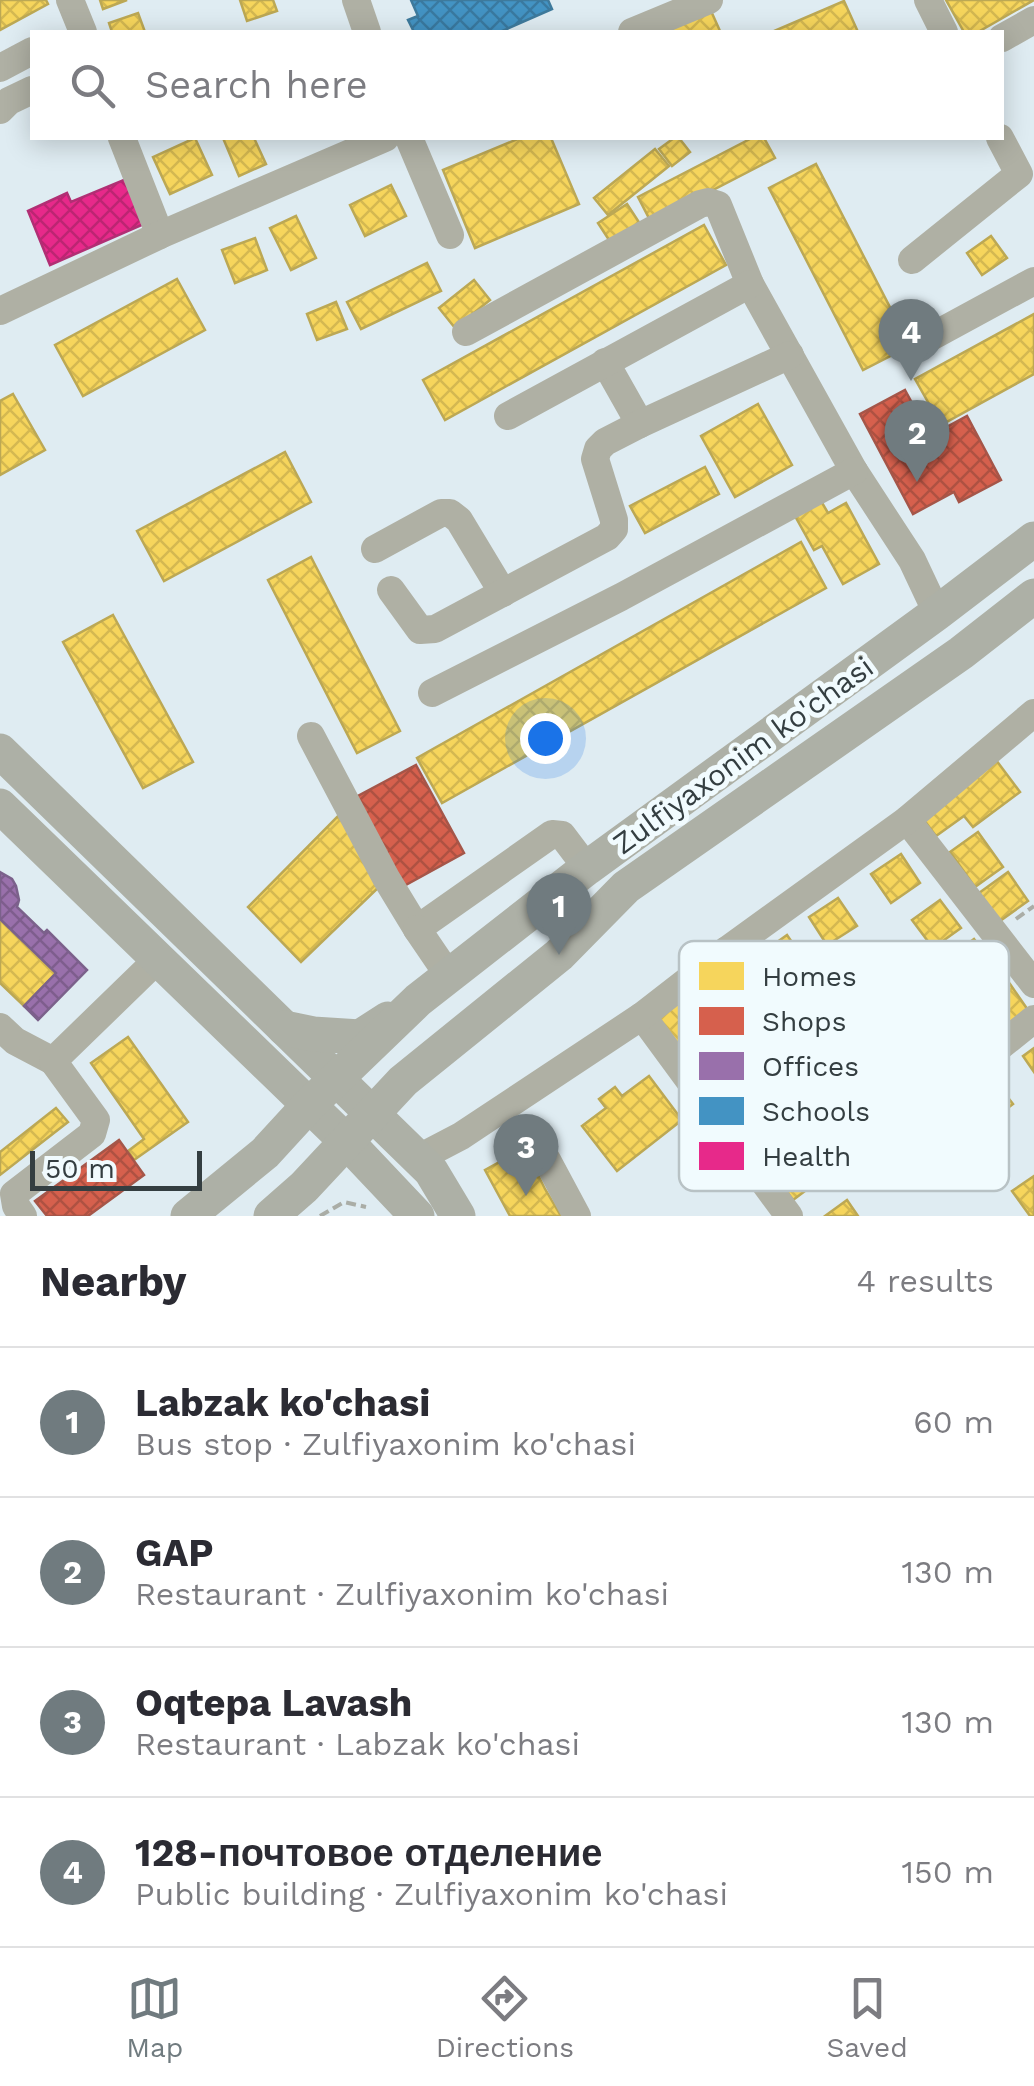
<!DOCTYPE html>
<meta charset="utf-8">
<style>
body{margin:0;font-family:"Work Sans",sans-serif;background:#f2f2f3;color:#2b2b33}
.scale{position:absolute;left:30px;bottom:25px;width:172px;box-sizing:border-box;padding-left:10px;border:5px solid #343e41;border-top:0;font-size:28px;line-height:35px;white-space:nowrap;color:#343e41;-webkit-text-stroke:8px #f1fbfe;paint-order:stroke}
.you{position:absolute;left:545px;top:738px;width:35px;height:35px;margin:-25px;border:8px solid #fff;border-radius:50%;background:#1a73e8;box-shadow:0 0 0 15px #1a73e833}
.badge{display:grid;place-items:center;width:65px;height:65px;border-radius:50%;background:#707b7f;color:#fff;font-size:32px;font-weight:700}
.pin{position:absolute;translate:-50% -82px;filter:drop-shadow(0 2px 5px #0008)}
.pin::after{content:'';position:absolute;top:52px;width:35px;height:30px;background:inherit;clip-path:polygon(0 0,100% 0,50% 100%)}
.list{margin:0;padding:0;list-style:none}
h2{display:flex;justify-content:space-between;align-items:center;height:130px;margin:0;padding:0 40px;font-size:42px}
h2 small{font-size:32px;font-weight:400;color:#7c7c81}
.list li{display:grid;grid-template-columns:65px 1fr auto;gap:30px;align-items:center;box-sizing:border-box;height:150px;padding:0 40px;border-top:2px solid #e1e1e2}
.list b{display:block;font-size:38px;white-space:nowrap}
.list p{margin:0;font-size:32px;white-space:nowrap;color:#7c7c81}
.list em{font-size:32px;font-style:normal;color:#7c7c81}
.icon{flex:none;width:55px;height:55px;fill:none;stroke:currentColor;stroke-width:2;stroke-linecap:round;stroke-linejoin:round}
.map{position:relative;flex:none;width:1034px;height:1216px;overflow:hidden}
.search{position:absolute;background:#fff;box-shadow:0 5px 25px #0003;left:30px;right:30px;top:30px;height:110px;display:flex;align-items:center;gap:25px;box-sizing:border-box;padding:0 35px;border-radius:0px;color:#7c7c81;font-size:38px}
.sheet{height:730px;background:#fff}
nav{display:flex;justify-content:space-around;align-items:center;box-sizing:border-box;height:140px;border-top:2px solid #e1e1e2;background:#fff;font-size:28px;color:#7c7c81}
nav a{display:grid;justify-items:center;gap:5px}
nav .on{color:#707b7f}
.map>svg:first-child{display:block}
.homes{fill:url(#homes-cross-hatch);stroke:#bca854;stroke-width:2.5}
.shops{fill:url(#shops-cross-hatch);stroke:#a55649;stroke-width:2.5}
.offices{fill:url(#offices-cross-hatch);stroke:#7b618b;stroke-width:2.5}
.schools{fill:url(#schools-cross-hatch);stroke:#3e7a9c;stroke-width:2.5}
.health{fill:url(#health-cross-hatch);stroke:#b12f74;stroke-width:2.5}
.lines{fill:none;stroke-linecap:round;stroke-linejoin:round}
.path{stroke:#aaada6;stroke-width:4;stroke-dasharray:10 5;stroke-linecap:butt}
.minor{stroke:#afb0a4;stroke-width:28}
.major{stroke:#adb0a6;stroke-width:35}
.labels{text-anchor:middle;dominant-baseline:central;stroke-width:10;stroke-linejoin:round;paint-order:stroke}
.street-label{font-size:30px;fill:#343e41;stroke:#f1fbfe}
.key{fill:#f1fbfe;stroke:#b8c2c5;stroke-width:2.5}
.key-label{font-size:28px;fill:#343e41}
</style>
<div class="map">
<svg width="1034" height="1216" viewBox="0 0 1034 1216">
<defs>
<pattern id="homes-cross-hatch" width="8" height="8" patternUnits="userSpaceOnUse" patternTransform="scale(2.5)"><rect width="8" height="8" fill="#f6d55c"/><path d="M0 0l8 8M0 8l8-8" fill="none" stroke="#d4b851"/></pattern>
<pattern id="shops-cross-hatch" width="8" height="8" patternUnits="userSpaceOnUse" patternTransform="scale(2.5)"><rect width="8" height="8" fill="#d6604d"/><path d="M0 0l8 8M0 8l8-8" fill="none" stroke="#ae5142"/></pattern>
<pattern id="offices-cross-hatch" width="8" height="8" patternUnits="userSpaceOnUse" patternTransform="scale(2.5)"><rect width="8" height="8" fill="#9970ab"/><path d="M0 0l8 8M0 8l8-8" fill="none" stroke="#7e5d8d"/></pattern>
<pattern id="schools-cross-hatch" width="8" height="8" patternUnits="userSpaceOnUse" patternTransform="scale(2.5)"><rect width="8" height="8" fill="#4393c3"/><path d="M0 0l8 8M0 8l8-8" fill="none" stroke="#3979a0"/></pattern>
<pattern id="health-cross-hatch" width="8" height="8" patternUnits="userSpaceOnUse" patternTransform="scale(2.5)"><rect width="8" height="8" fill="#e7298a"/><path d="M0 0l8 8M0 8l8-8" fill="none" stroke="#bc2572"/></pattern>
</defs>
<rect width="100%" height="100%" fill="#dfecf2"/>
<!-- homes -->
<g class="homes">
<path d="M0,0H46L48,4L0,30Z"/>
<path d="M100,0H127L103,9Z"/>
<path d="M240,0H273L277,11L247,21Z"/>
<path d="M946,0H1034L978,32H964Z"/>
<path d="M844,1L858,32H772Z"/>
<path d="M711,11L720,31L661,32Z"/>
<path d="M138,13L145,32H112L109,23Z"/>
<path d="M195,138L212,175L170,194L153,157Z"/>
<path d="M223,138H254L266,164L239,176Z"/>
<path d="M520,138H551L579,204L475,248L443,170Z"/>
<path d="M674,138H679L690,152L672,166L659,149Z"/>
<path d="M752,138H764L775,158L651,222L638,197Z"/>
<path d="M655,149L669,166L608,215L594,198Z"/>
<path d="M816,164L910,346L863,370L769,188Z"/>
<path d="M391,185L406,216L365,236L350,205Z"/>
<path d="M627,204L642,227L613,246L598,223Z"/>
<path d="M296,216L316,258L291,270L270,228Z"/>
<path d="M704,225L726,265L445,420L423,380Z"/>
<path d="M991,236L1007,258L982,275L967,253Z"/>
<path d="M255,238L267,270L235,283L222,250Z"/>
<path d="M427,263L441,291L361,329L347,302Z"/>
<path d="M177,279L205,330L83,396L55,345Z"/>
<path d="M474,280L490,300L455,328L439,308Z"/>
<path d="M336,302L347,329L317,340L307,314Z"/>
<path d="M1034,314V374L941,425L915,379Z"/>
<path d="M13,394L45,450L0,475V401Z"/>
<path d="M758,404L792,465L735,497L701,436Z"/>
<path d="M285,452L311,502L164,581L137,531Z"/>
<path d="M705,467L719,494L645,533L630,506Z"/>
<path d="M821,501L828,513L846,503L879,564L843,584L822,546L814,550L795,516Z"/>
<path d="M801,542L826,588L442,803L417,758Z"/>
<path d="M311,557L400,731L357,753L268,580Z"/>
<path d="M113,615L193,762L143,788L63,642Z"/>
<path d="M996,760L1020,792L973,827L964,816L936,836L921,816Z"/>
<path d="M340,814L381,885L301,962L248,907Z"/>
<path d="M978,832L1003,867L975,887L950,852Z"/>
<path d="M901,854L920,883L891,903L871,874Z"/>
<path d="M1008,872L1028,901L1000,921L979,893Z"/>
<path d="M838,898L857,926L827,945L809,917Z"/>
<path d="M940,900L961,928L933,948L912,920Z"/>
<path d="M0,919L56,973L24,1006L0,983Z"/>
<path d="M787,935L807,964L778,984L759,955Z"/>
<path d="M974,939L998,970L967,993L943,962Z"/>
<path d="M700,982L725,1019L680,1051L654,1013Z"/>
<path d="M1010,984L1030,1013L999,1035L979,1006Z"/>
<path d="M128,1037L188,1122L134,1160L128,1151L144,1139L91,1063Z"/>
<path d="M1034,1048V1072L1023,1056Z"/>
<path d="M649,1076L682,1120L617,1171L582,1126L606,1108L599,1099L615,1087L622,1096Z"/>
<path d="M992,1077L1013,1104L984,1126L963,1099Z"/>
<path d="M56,1108L68,1122L0,1175V1152Z"/>
<path d="M525,1148L545,1189L561,1216H510L485,1170Z"/>
<path d="M801,1151L821,1179L793,1200L772,1172Z"/>
<path d="M1034,1176V1216H1030L1012,1191Z"/>
<path d="M847,1200L858,1216H825Z"/>
</g>
<!-- shops -->
<g class="shops">
<path d="M905,390L930,436L967,416L1001,480L959,502L954,492L913,514L860,414Z"/>
<path d="M416,765L464,853L402,887L354,798Z"/>
<path d="M119,1140L144,1175L88,1216H47L35,1201Z"/>
</g>
<!-- offices -->
<path class="offices" d="M0,872L12,879L16,886L19,900L17,907L44,933L47,930L87,970L38,1020L24,1006L56,973L0,919Z"/>
<!-- schools -->
<path class="schools" d="M411,0H548L552,9L500,32H414L408,20L418,16Z"/>
<!-- health -->
<path class="health" d="M126,179L146,223L50,265L28,211L67,193L71,202Z"/>
<g class="lines">
<!-- path -->
<g class="path">
<path d="M1016,919L1034,906"/>
<path d="M320,1216L344,1202L366,1207"/>
</g>
<!-- minor -->
<g class="minor">
<path d="M70,0L83,32"/>
<path d="M356,0L367,32"/>
<path d="M928,0L944,32"/>
<path d="M632,32L709,0"/>
<path d="M1002,38L1034,20"/>
<path d="M0,68L32,51"/>
<path d="M0,110L9,101L32,90"/>
<path d="M122,138L160,235"/>
<path d="M409,138L450,235"/>
<path d="M912,260L1019,174L1000,138"/>
<path d="M0,311L160,235L385,138"/>
<path d="M466,332L700,204L708,202L718,205L750,284L854,471L912,560L937,613"/>
<path d="M929,338L1034,281"/>
<path d="M605,362L640,424"/>
<path d="M508,416L750,284"/>
<path d="M375,549L441,513H450L459,520L503,593"/>
<path d="M391,590L420,630L435,629L607,537L614,529V520L595,459L598,449L605,442L640,424L790,355"/>
<path d="M432,693L621,597L854,471"/>
<path d="M311,736L386,878L417,929L552,834L562,835L587,868"/>
<path d="M907,820L1034,984"/>
<path d="M417,929L449,976"/>
<path d="M727,950L801,1055"/>
<path d="M642,1016L789,1216"/>
<path d="M0,1027L15,1041L53,1061"/>
<path d="M943,1092L1034,1019"/>
<path d="M417,1159L461,1136L642,1016L727,950L907,820L1034,713"/>
<path d="M547,1160L577,1216"/>
<path d="M23,1216L16,1206L14,1194L92,1134L96,1120L53,1061L158,959"/>
</g>
<!-- major -->
<g class="major">
<path d="M0,751L431,1171L458,1216"/>
<path d="M0,806L347,1142L417,1216"/>
<path d="M284,1028L313,1034L360,1037L388,1019"/>
<path d="M188,1216L265,1153L309,1105L418,1000L587,868L937,613L1034,539"/>
<path d="M271,1216L304,1187L403,1081L559,955L626,887L961,653L1034,596"/>
</g>
</g>
<g class="labels">
<!-- street labels -->
<g class="street-label">
<text transform="translate(743 755) rotate(-36)">Zulfiyaxonim ko'chasi</text>
</g>
</g>
<!-- legend -->
<rect x="679" y="941" width="330" height="250" rx="15" class="key"/>
<rect x="699" y="962" width="45" height="28" fill="#f6d55c"/>
<rect x="699" y="1007" width="45" height="28" fill="#d6604d"/>
<rect x="699" y="1052" width="45" height="28" fill="#9970ab"/>
<rect x="699" y="1097" width="45" height="28" fill="#4393c3"/>
<rect x="699" y="1142" width="45" height="28" fill="#e7298a"/>
<g class="key-label">
<text x="762" y="986">Homes</text>
<text x="762" y="1031">Shops</text>
<text x="762" y="1076">Offices</text>
<text x="762" y="1121">Schools</text>
<text x="762" y="1166">Health</text>
</g>
</svg>
<div class="scale">50 m</div>
<div class="you"></div>
<div class="pin badge" style="left:559px;top:955px">1</div>
<div class="pin badge" style="left:917px;top:482px">2</div>
<div class="pin badge" style="left:526px;top:1196px">3</div>
<div class="pin badge" style="left:911px;top:381px">4</div>
<div class="search"><svg class="icon" aria-label="search" viewBox="0 0 24 24"><circle cx="10" cy="10" r="6"/><path d="M15 15l6 6"/></svg>Search here</div>
</div>
<section class="sheet">
<h2>Nearby<small>4 results</small></h2>
<ul class="list">
<li><span class="badge">1</span><div><b>Labzak ko'chasi</b><p>Bus stop · Zulfiyaxonim ko'chasi</p></div><em>60 m</em></li>
<li><span class="badge">2</span><div><b>GAP</b><p>Restaurant · Zulfiyaxonim ko'chasi</p></div><em>130 m</em></li>
<li><span class="badge">3</span><div><b>Oqtepa Lavash</b><p>Restaurant · Labzak ko'chasi</p></div><em>130 m</em></li>
<li><span class="badge">4</span><div><b>128-почтовое отделение</b><p>Public building · Zulfiyaxonim ko'chasi</p></div><em>150 m</em></li>
</ul>
</section>
<nav>
<a class="on"><svg class="icon" aria-label="map" viewBox="0 0 24 24"><path d="M3 6l6-2 6 2 6-2v14l-6 2-6-2-6 2zM9 4v14M15 6v14"/></svg>Map</a>
<a><svg class="icon" aria-label="directions" viewBox="0 0 24 24"><path d="M12 3l9 9-9 9-9-9zM9 14v-3h6M13 9l2 2-2 2"/></svg>Directions</a>
<a><svg class="icon" aria-label="saved" viewBox="0 0 24 24"><path d="M7 4h10v16l-5-4-5 4z"/></svg>Saved</a>
</nav>
